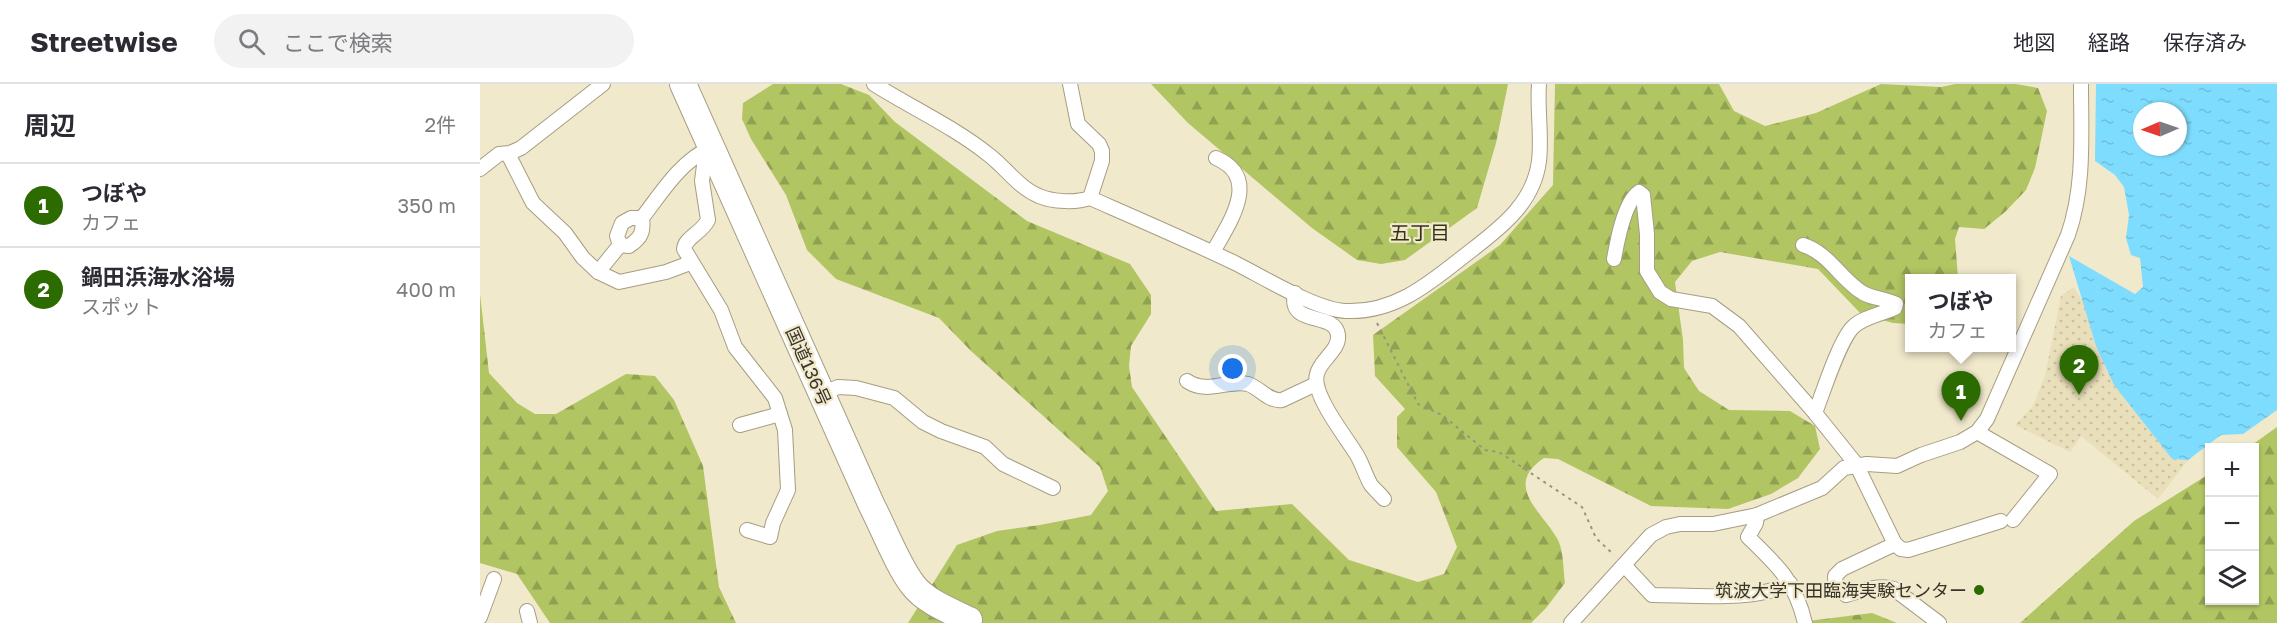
<!DOCTYPE html>
<html lang="ja">
<meta charset="utf-8">
<style>
body{margin:0;font-family:"Golos Text","Noto Sans JP",sans-serif;background:#f2f2f3;color:#2b2b33}
.controls{position:absolute;right:18px;bottom:18px;display:grid;overflow:hidden;border-radius:0px;box-shadow:0 2px 4px #0004}
.controls button{width:54px;height:54px;display:grid;place-items:center;padding:0;border:0;border-bottom:2px solid #e1e1e2;background:#fff;color:#2b2b33;font:30px sans-serif}
.compass{position:absolute;left:1653px;top:18px;width:54px;height:54px;border-radius:50%;background:#fff;box-shadow:0 2px 4px #0004;rotate:268deg}
.you{position:absolute;left:753px;top:285px;width:21px;height:21px;margin:-15px;border:4px solid #fff;border-radius:50%;background:#1a73e8;box-shadow:0 0 0 9px #1a73e833}
.badge{display:grid;place-items:center;width:39px;height:39px;border-radius:50%;background:#2b6b00;color:#fff;font-size:20px;font-weight:700}
.pin{position:absolute;translate:-50% -50px;filter:drop-shadow(0 2px 3px #0008)}
.pin::after{content:'';position:absolute;top:32px;width:21px;height:18px;background:inherit;clip-path:polygon(0 0,100% 0,50% 100%)}
.popup{position:absolute;left:1425px;top:190px;width:111px;height:78px;box-sizing:border-box;display:grid;place-content:center;border-radius:0px;background:#fff;filter:drop-shadow(0 2px 4px #0005);font-size:20px;white-space:nowrap;color:#7c7c81}
.popup b{font-size:22px;color:#2b2b33}
.popup::after{content:'';position:absolute;left:50%;top:100%;margin-left:-12px;border:12px solid transparent;border-top-color:#fff}
.list{margin:0;padding:0;list-style:none}
h2{display:flex;justify-content:space-between;align-items:center;height:78px;margin:0;padding:0 24px;font-size:26px}
h2 small{font-size:20px;font-weight:400;color:#7c7c81}
.list li{display:grid;grid-template-columns:39px 1fr auto;gap:18px;align-items:center;box-sizing:border-box;height:84px;padding:0 24px;border-top:2px solid #e1e1e2}
.list b{display:block;font-size:22px;white-space:nowrap}
.list p{margin:0;font-size:20px;white-space:nowrap;color:#7c7c81}
.list em{font-size:20px;font-style:normal;color:#7c7c81}
.icon{flex:none;width:33px;height:33px;fill:none;stroke:currentColor;stroke-width:2;stroke-linecap:round;stroke-linejoin:round}
.map{position:relative;flex:none;width:1797px;height:539px;overflow:hidden}
header{display:flex;align-items:center;gap:36px;box-sizing:border-box;height:84px;padding:0 30px;background:#fff;border-bottom:2px solid #e1e1e2}
header strong{font-size:28px}
nav{display:flex;gap:33px;margin-inline-start:auto;font-size:21px}
.search{width:420px;height:54px;background:#f2f2f3;display:flex;align-items:center;gap:15px;box-sizing:border-box;padding:0 21px;border-radius:33px;color:#7c7c81;font-size:22px}
main{display:flex}
aside{flex:1;background:#fff}
.map>svg:first-child{display:block}
.forest{fill:url(#forest-firs)}
.sand{fill:url(#sand-dots)}
.water{fill:url(#water-ripples);fill-rule:evenodd}
.lines{fill:none;stroke-linecap:round;stroke-linejoin:round}
.street-casing{stroke:#a69d83;stroke-width:16}
.highway-casing{stroke:#a69d83;stroke-width:28}
.path{stroke:#9a947f;stroke-width:2;stroke-dasharray:3 4.5;stroke-linecap:butt}
.street{stroke:#fff;stroke-width:14}
.highway{stroke:#fff;stroke-width:26}
.poi-dot{fill:#2b6b00;stroke:#f1e9cc;stroke-width:2}
.labels{text-anchor:middle;dominant-baseline:central;stroke-width:4.5;stroke-linejoin:round;paint-order:stroke}
.street-label{font-size:18px;fill:#383429;stroke:#f1e9cc}
.poi-label{font-size:18px;fill:#383429;stroke:#f1e9cc;text-anchor:end}
.neighbourhood-label{font-size:20px;fill:#38311a;stroke:#f1e9cc}
</style>
<header>
<strong>Streetwise</strong>
<div class="search"><svg class="icon" aria-label="search" viewBox="0 0 24 24"><circle cx="10" cy="10" r="6"/><path d="M15 15l6 6"/></svg>ここで検索</div>
<nav><a>地図</a><a>経路</a><a>保存済み</a></nav>
</header>
<main>
<aside>
<h2>周辺<small>2件</small></h2>
<ul class="list">
<li><span class="badge">1</span><div><b>つぼや</b><p>カフェ</p></div><em>350 m</em></li>
<li><span class="badge">2</span><div><b>鍋田浜海水浴場</b><p>スポット</p></div><em>400 m</em></li>
</ul>
</aside>
<div class="map">
<svg width="1797" height="539" viewBox="0 0 1797 539">
<defs>
<pattern id="forest-firs" width="22" height="20" patternUnits="userSpaceOnUse" patternTransform="scale(1.5)"><rect width="22" height="20" fill="#b1c563"/><path d="M5 1l3.5 6h-7zM16 11l3.5 6h-7z" fill="#91a152"/></pattern>
<pattern id="sand-dots" width="8" height="8" patternUnits="userSpaceOnUse" patternTransform="scale(1.5)"><rect width="8" height="8" fill="#e9dfba"/><path d="M2 2h.1M6 6h.1" fill="none" stroke="#c9c0a0" stroke-width="1.8" stroke-linecap="round"/></pattern>
<pattern id="water-ripples" width="26" height="14" patternUnits="userSpaceOnUse" patternTransform="scale(1.5)"><rect width="26" height="14" fill="#7eddfe"/><path d="M2 4q2-2 4 0t4 0M15 11q2-2 4 0t4 0" fill="none" stroke="#6ebeda"/></pattern>
</defs>
<rect width="100%" height="100%" fill="#f1e9cc"/>
<!-- forest -->
<g class="forest">
<path d="M293,0H361L389,11L415,38L547,137L650,180L671,211V230L651,262L649,282L652,303L736,427L812,420L869,476L938,498L964,490L977,463L956,408L917,363V333L925,325L895,292L893,251L1020,161L1073,101L1075,0H1239L1254,27L1285,42L1336,29L1401,0L1461,3L1475,0H1536L1558,4L1567,27L1555,84L1546,106L1525,128L1504,145L1479,143L1475,155L1478,194H1430V240L1413,239L1382,231L1338,185L1240,168L1212,177L1195,198L1203,256L1204,284L1219,307L1249,326L1310,327L1335,342L1340,365L1318,394L1291,410L1248,425L1171,422L1078,375L1064,374C1022,402 1063,428 1078,456C1084,468 1083,486 1085,499L1066,524L1051,539H428L477,461L517,447L560,441L611,431L628,407L620,383L491,267L459,234L356,195L327,166L306,111L271,55L262,35L263,19Z"/>
<path d="M671,0H1028L1016,59L997,124L925,176L901,180L877,176L832,144L708,39Z"/>
<path d="M0,210L9,289L37,319L55,330H76L146,290L175,292L194,316L223,382L239,503L256,539H70L37,490L0,479Z"/>
<path d="M1797,343V539H1540L1654,437L1729,390L1730,516H1774V364L1769,363Z"/>
<path d="M1392,529L1417,539H1320V538Z"/>
</g>
<!-- sand -->
<path class="sand" d="M1594,203L1605,222L1616,262L1634,301L1692,375L1708,376L1678,415L1601,352L1590,368L1535,341L1553,322L1565,292L1581,212Z"/>
<!-- water -->
<path class="water" d="M1616,0H1797V326L1763,350L1741,351L1708,376L1692,375L1634,301L1616,262L1589,172L1655,210L1663,203L1660,174L1651,171L1646,154L1649,131L1644,103L1635,91L1615,77ZM1662,27H1698V63H1662Z"/>
<g class="lines">
<!-- street casing -->
<g class="street-casing">
<g id="street">
<path d="M394,0C432,24 474,43 509,71C526,84 539,104 559,112C573,118 596,119 610,114C658,135 707,156 755,179C783,193 836,226 866,227C912,229 945,203 979,176C1013,149 1053,124 1059,77C1062,52 1057,25 1059,0"/>
<path d="M590,0L598,40L619,60L622,67V77L610,114"/>
<path d="M226,66L222,97L228,136C222,149 205,153 204,165L241,226L255,263L295,314L305,346L308,406L293,439L290,453L267,446"/>
<path d="M28,70L53,119L85,149L103,174L118,188L139,198L186,188L210,179"/>
<path d="M0,85L19,70L30,69L41,64L123,0"/>
<path d="M140,161L137,152L142,139L151,134H162"/>
<path d="M1323,161C1349,169 1361,196 1383,209C1394,215 1405,214 1416,220L1415,224C1402,230 1383,233 1373,243C1359,257 1343,309 1335,329"/>
<path d="M733,168C749,139 782,94 736,74"/>
<path d="M1134,175C1137,158 1144,118 1159,108L1163,111L1167,150V187L1180,208L1191,215L1232,222L1259,242L1335,329L1376,380L1415,460L1421,465L1428,466L1521,437"/>
<path d="M118,188L140,161L149,162C161,154 164,148 162,134C182,108 200,78 230,64"/>
<path d="M815,209C807,244 855,226 858,251C860,266 840,276 837,290C831,309 865,352 875,368C882,378 885,391 891,401C895,406 900,410 904,415"/>
<path d="M707,297C728,311 748,295 768,300C780,304 789,318 802,316L836,300"/>
<path d="M342,310L358,303L376,304L414,314L443,338L461,347L505,363L523,380L573,404"/>
<path d="M260,341L300,330"/>
<path d="M1497,348L1570,390L1533,436"/>
<path d="M1277,431L1276,439L1268,453C1298,482 1315,497 1325,539"/>
<path d="M1415,460L1362,485L1355,492C1355,502 1358,506 1366,511C1381,507 1399,500 1414,505L1459,539"/>
<path d="M1144,481L1172,511C1211,511 1278,518 1310,499"/>
<path d="M47,527L50,539"/>
<path d="M0,533L14,495"/>
<path d="M1091,539L1171,451L1186,443L1200,440H1233L1277,431L1342,404L1364,384L1387,380L1417,382L1441,371L1480,358L1497,348L1507,335L1588,151C1605,102 1601,51 1601,0"/>
</g>
</g>
<!-- highway casing -->
<g class="highway-casing">
<path id="highway" d="M203,0L392,422C404,445 418,482 433,501C446,518 471,527 489,536"/>
</g>
<!-- path -->
<path class="path" d="M897,239L938,320L962,331L1005,366L1019,368L1102,423L1116,454L1134,471"/>
<!-- street -->
<use href="#street" class="street"/>
<!-- highway -->
<use href="#highway" class="highway"/>
</g>
<!-- markers -->
<circle class="poi-dot" cx="1499" cy="506" r="6"/>
<g class="labels">
<!-- street labels -->
<g class="street-label">
<text transform="translate(329 282) rotate(66)">国道136号</text>
</g>
<!-- poi labels -->
<g class="poi-label">
<text x="1487" y="506">筑波大学下田臨海実験センター</text>
</g>
<!-- neighbourhood labels -->
<g class="neighbourhood-label">
<text x="940" y="148">五丁目</text>
</g>
</g>
</svg>
<div class="controls">
<button>+</button>
<button>−</button>
<button><svg class="icon" aria-label="layers" viewBox="0 0 24 24"><path d="M12 4l9 5-9 5-9-5zM3 14l9 5 9-5"/></svg></button>
</div>
<svg class="compass" viewBox="-18 -18 36 36"><path d="M0-13l5 13h-10z" fill="#e53935"/><path d="M0 13l5-13h-10z" fill="#7c7c81"/></svg>
<div class="you"></div>
<div class="pin badge" style="left:1481px;top:337px">1</div>
<div class="popup"><b>つぼや</b>カフェ</div>
<div class="pin badge" style="left:1599px;top:311px">2</div>
</div>
</main>
